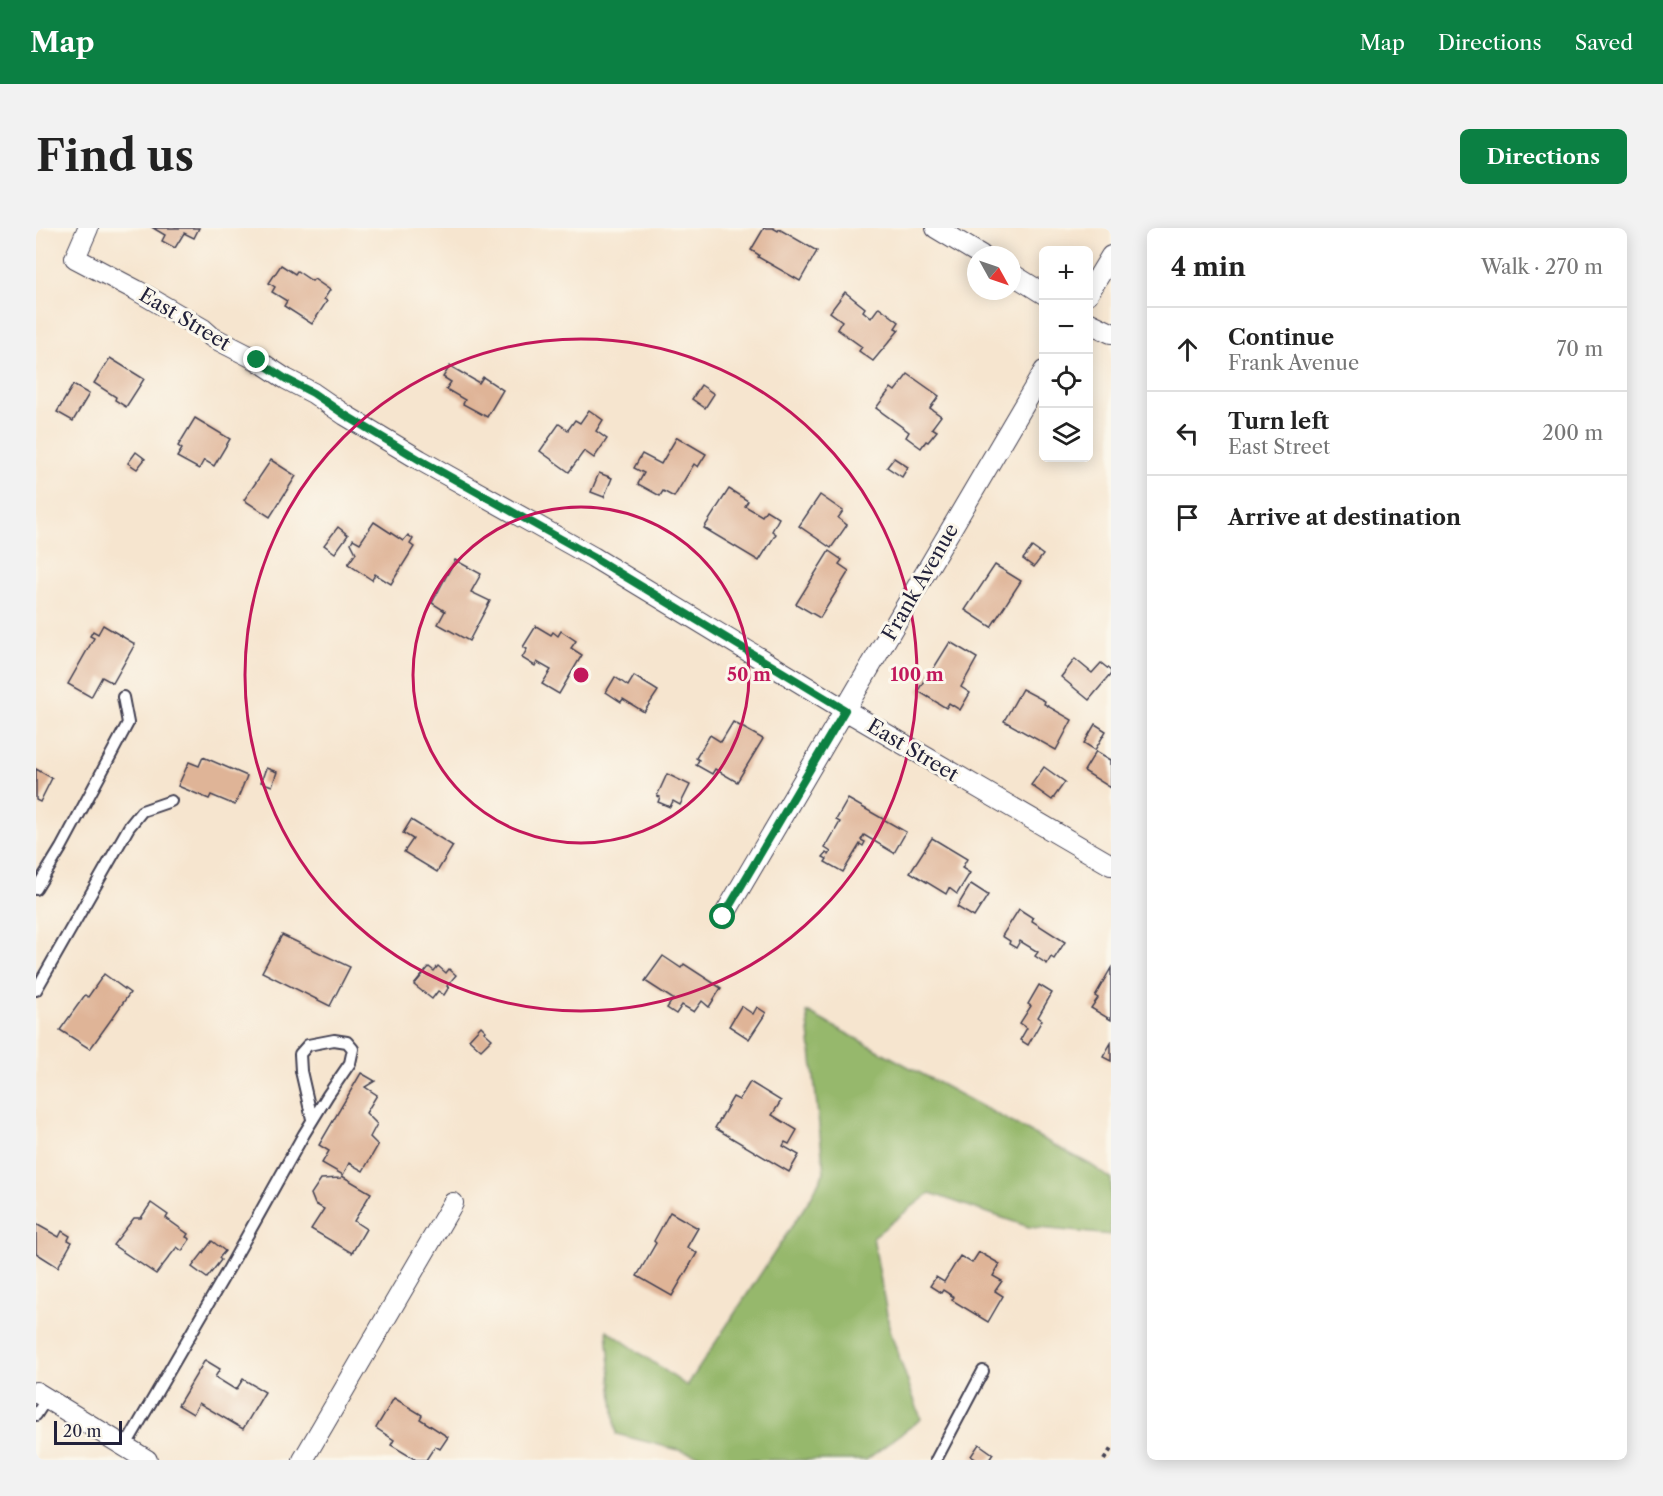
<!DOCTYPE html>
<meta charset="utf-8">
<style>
body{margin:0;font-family:"Libre Caslon Text",serif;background:#f2f2f2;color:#222}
.controls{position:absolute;right:18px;top:18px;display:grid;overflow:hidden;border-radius:9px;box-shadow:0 3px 15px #0003}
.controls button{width:54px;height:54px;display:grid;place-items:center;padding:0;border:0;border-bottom:2px solid #e0e0e0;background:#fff;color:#222;font:30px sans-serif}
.compass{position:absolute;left:931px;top:18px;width:54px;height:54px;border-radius:50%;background:#fff;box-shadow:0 3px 15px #0003;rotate:130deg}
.scale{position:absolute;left:18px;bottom:15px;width:68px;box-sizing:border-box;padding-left:6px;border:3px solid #22223b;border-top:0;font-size:16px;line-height:21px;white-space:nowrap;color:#22223b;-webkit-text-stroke:4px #fbf7ec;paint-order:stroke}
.stop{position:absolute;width:18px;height:18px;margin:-14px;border:4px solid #0b8043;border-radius:50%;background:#fff}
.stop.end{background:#0b8043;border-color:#fff;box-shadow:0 2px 6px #0008}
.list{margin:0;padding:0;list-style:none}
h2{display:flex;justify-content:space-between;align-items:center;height:78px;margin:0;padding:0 24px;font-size:26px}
h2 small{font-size:20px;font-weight:400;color:#767676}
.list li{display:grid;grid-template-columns:39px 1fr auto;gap:18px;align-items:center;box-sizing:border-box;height:84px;padding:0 24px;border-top:2px solid #e0e0e0}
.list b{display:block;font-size:22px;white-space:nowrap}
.list p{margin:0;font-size:20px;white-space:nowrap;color:#767676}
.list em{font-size:20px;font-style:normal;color:#767676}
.icon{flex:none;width:33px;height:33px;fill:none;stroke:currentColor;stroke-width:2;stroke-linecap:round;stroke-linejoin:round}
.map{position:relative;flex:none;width:1075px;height:1232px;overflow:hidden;border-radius:9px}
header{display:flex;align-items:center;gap:36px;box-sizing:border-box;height:84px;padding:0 30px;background:#0b8043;color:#fff}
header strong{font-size:28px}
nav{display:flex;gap:33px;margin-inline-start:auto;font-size:21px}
.intro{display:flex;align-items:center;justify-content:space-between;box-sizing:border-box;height:144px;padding:0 36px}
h1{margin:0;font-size:42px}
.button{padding:15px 27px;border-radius:9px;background:#0b8043;color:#fff;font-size:21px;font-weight:700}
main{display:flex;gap:36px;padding:0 36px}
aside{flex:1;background:#fff;border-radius:9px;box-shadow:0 3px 15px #0003}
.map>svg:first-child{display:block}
.forest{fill:#96b86c;stroke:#5c6d54;stroke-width:1.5}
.building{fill:#dfb497}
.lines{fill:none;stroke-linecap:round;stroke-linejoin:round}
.lane-casing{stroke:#423f51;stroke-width:14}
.street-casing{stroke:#423f51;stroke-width:22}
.path{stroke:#423f51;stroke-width:4;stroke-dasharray:4.5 4.5;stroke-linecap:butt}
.lane{stroke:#fff;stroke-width:10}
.street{stroke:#fff;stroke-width:20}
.route{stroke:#0b8043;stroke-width:8}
.ring{fill:none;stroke:#c2185b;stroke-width:3}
.labels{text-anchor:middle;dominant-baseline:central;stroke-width:6;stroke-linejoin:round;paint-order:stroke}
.street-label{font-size:20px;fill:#22223b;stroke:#fbf7ec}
.centre{fill:#c2185b;stroke:#fbf7ec;stroke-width:3}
.ring-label{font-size:18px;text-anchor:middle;font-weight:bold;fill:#c2185b;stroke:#fbf7ec;stroke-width:6;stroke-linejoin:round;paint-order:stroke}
</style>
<header>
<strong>Map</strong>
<nav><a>Map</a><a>Directions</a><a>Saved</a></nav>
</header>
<div class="intro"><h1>Find us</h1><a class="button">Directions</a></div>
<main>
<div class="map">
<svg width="1075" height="1232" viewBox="0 0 1075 1232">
<rect width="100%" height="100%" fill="#fbf7ec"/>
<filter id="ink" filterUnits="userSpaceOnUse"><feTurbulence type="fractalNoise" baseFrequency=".0167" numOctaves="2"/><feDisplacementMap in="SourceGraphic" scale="12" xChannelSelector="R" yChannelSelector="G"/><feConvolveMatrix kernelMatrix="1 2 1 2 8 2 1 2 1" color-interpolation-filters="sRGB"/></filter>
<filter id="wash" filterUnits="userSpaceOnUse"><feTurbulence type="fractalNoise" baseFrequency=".008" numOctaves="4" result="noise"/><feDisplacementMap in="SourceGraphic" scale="24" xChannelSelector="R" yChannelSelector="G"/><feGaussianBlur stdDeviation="1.35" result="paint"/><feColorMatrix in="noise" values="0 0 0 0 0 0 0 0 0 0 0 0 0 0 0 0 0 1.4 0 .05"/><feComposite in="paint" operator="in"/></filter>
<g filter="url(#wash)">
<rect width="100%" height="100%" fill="#f6e5cf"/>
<!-- forest -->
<path class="forest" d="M771,784L1055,937L1075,951V1007L993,999L894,965L837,1009L854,1103L885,1191L830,1232H681L580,1206L571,1102L651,1158L775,969L788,944Z"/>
<g id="blocks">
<!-- building -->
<g class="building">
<path d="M117,0H163L158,10L148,5L139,20L126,13L129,7Z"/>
<path d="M728,0H737L742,3L743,1L781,23L764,53L722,29L723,27L715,22Z"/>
<path d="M245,37L259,46L261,43L276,53L278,51L294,62L288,71L291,73L276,96L248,78L251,73L236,64L239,59L233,55Z"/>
<path d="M809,64L829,80L827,83L835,90L843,79L863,94L859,100L863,102L837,133L823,123L826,119L801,101L806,93L794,84Z"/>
<path d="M74,130L108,151L90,179L79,172L80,169L58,155Z"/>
<path d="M414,138L443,155L447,149L467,162L451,189L427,176L429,172L410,161L415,154L407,149Z"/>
<path d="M872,146L903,168L894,180L905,188L896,200L901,203L892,214L890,213L885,220L870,209L873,204L840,180L855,160L859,163Z"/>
<path d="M37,157L53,166L37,193L21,184Z"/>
<path d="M665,157L678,166L669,180L656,171Z"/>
<path d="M553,182L567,192L560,203L571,211L558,230L548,223L533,244L504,223L523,196L532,202L539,192L544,195Z"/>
<path d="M159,190L194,211L178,238L168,232L163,241L141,229L146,221L142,218Z"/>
<path d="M641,209L670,226L662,239L658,236L638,269L627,263L624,268L602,256L608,245L598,240L606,226L625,236Z"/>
<path d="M100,224L109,231L101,241L92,235Z"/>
<path d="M858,230L872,239L866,249L851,239Z"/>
<path d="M235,232L260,248L234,289L208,272Z"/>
<path d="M563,245L576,250L568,269L555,264Z"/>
<path d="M693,261L712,273L709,278L726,288L730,282L743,290L736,303L740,306L723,333L668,300Z"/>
<path d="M784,267L807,283L802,290L811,297L795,320L763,298Z"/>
<path d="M338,294L367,313L372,307L377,311L374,316L378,319L355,356L339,346L336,352L312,336L320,325L315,315L317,311L324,315Z"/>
<path d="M302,299L312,307L299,325L288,317Z"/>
<path d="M996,319L1007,327L998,339L987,331Z"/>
<path d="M793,323L806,332L803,336L813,343L784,390L760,376Z"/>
<path d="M419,332L445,346L435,364L454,373L433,413L402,396L409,383L396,375Z"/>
<path d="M959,337L985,353L955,399L929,382Z"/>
<path d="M67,397L99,416L77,455L66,449L55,469L32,456L58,410L54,408L57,403L62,406Z"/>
<path d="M500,398L515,407L517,404L522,408L525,403L540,413L535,420L546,427L523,466L506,456L515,442L501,434L499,438L486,430L491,421L487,419Z"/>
<path d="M914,414L941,430L925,459L934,465L924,482L913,475L910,480L882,463L894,442L896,443Z"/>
<path d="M1039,431L1056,445L1065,435L1075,443V446L1053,472L1025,449Z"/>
<path d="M598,448L622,463L608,484L587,471L585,474L570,464L579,449L592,458Z"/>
<path d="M986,461L1009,473L1008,476L1036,492L1020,522L968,493Z"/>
<path d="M697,494L727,511L701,554L679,541L676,546L660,537L663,532L660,530L674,507L685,514Z"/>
<path d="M1059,496L1070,503L1059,522L1048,515Z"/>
<path d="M1060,523L1075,532V560L1048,543Z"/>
<path d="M167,529L211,548L199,577L175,567L173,571L142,558L153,534L163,538Z"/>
<path d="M1008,539L1029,554L1016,572L995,557Z"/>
<path d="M230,540L241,544L236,558L225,554Z"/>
<path d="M0,541L16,550L4,574L0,572Z"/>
<path d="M631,546L654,557L644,577L637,573L634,579L622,574L624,569L621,568Z"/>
<path d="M812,571L870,604L858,625L828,607L825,612L829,614L827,618L824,616L807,644L789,634L791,631L787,629L790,625L793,627L795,624L789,620L804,594L800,592Z"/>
<path d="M375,592L417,618L401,644L368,624L377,611L367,605Z"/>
<path d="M896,610L931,631L926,640L934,645L921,666L913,660L910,666L874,644Z"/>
<path d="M935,656L952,667L938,689L921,679Z"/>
<path d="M983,681L997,690L996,693L1029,714L1018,731L1015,729L1011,736L999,728L1002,724L984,713L980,720L973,716L974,713L966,708Z"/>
<path d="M246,707L314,739L294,778L226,744Z"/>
<path d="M627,728L645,740L648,736L685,760L673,779L666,773L658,784L646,777L640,786L631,780L637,771L609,753Z"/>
<path d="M402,738L410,745L413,741L420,747L411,758L413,759L408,767L402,763L396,771L378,757L393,739L398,743Z"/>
<path d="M1075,740V792L1055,780L1062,770L1059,768Z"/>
<path d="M68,746L94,765L54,821L24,802L49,767L52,769Z"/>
<path d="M1003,757L1016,765L1002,789L1006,792L992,817L984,812L991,800L984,795L995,778L992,776Z"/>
<path d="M705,778L717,786L721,779L730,785L713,811L693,798Z"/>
<path d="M445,798L450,803L448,804L456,811L445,822L433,811Z"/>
<path d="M1075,815V833L1067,829Z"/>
<path d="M325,845L339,853L329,859L341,867L330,885L341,896L334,909L342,917L327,943L313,935L307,947L286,935L293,923L283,917Z"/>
<path d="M714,854L745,873L736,887L761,902L753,916L749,914L747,918L763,927L753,944L679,900L697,869L703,872Z"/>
<path d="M306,948L335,965L318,993L330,1001L316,1025L275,1001L288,981L279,976L275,966L285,951L305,950Z"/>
<path d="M115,975L132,987L130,990L152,1006L150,1009L154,1011L146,1023L141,1019L120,1046L77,1017L98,990H105Z"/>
<path d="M634,984L662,1000L651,1019L661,1025L636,1068L601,1048L620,1015L618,1013Z"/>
<path d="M0,996L23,1009L26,1003L34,1008L32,1012L36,1014L22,1039L0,1025Z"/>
<path d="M176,1013L189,1023L183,1030L185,1032L171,1050L156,1039Z"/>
<path d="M943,1024L964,1036L957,1048L966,1053L959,1063L967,1068L952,1094L916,1072L918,1069L907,1062L905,1065L894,1058L900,1049L908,1054L924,1028L936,1035Z"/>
<path d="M169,1132L184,1141L179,1149L200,1162L207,1151L229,1164L207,1201L163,1175L157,1186L142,1177Z"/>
<path d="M358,1170L386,1187L384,1191L412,1209L404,1221L399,1218L390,1232H380L355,1217L358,1212L340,1200Z"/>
<path d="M943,1216L957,1226L953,1232H941L935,1228Z"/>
</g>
</g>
</g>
<g filter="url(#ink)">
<use href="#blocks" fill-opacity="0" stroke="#423f51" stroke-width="1.5"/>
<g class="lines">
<!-- lane casing -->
<g class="lane-casing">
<g id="lane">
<path d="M0,661L25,620L92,495L87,469"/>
<path d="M0,762L93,599L106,583L135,573"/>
<path d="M0,1187L11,1170"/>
<path d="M89,1219L193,1040L268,906L292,867L314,835L317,821L311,814L298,812L272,817L264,826L265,843L276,891"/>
<path d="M900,1232L947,1143"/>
</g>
</g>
<!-- street casing -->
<g class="street-casing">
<g id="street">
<path d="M52,0L39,30L100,62L167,101L176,109L221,132L250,151L277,165L309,187L384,232L557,329L809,482L1075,637"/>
<path d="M900,0L945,27"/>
<path d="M976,46L1008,66"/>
<path d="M1052,66L1075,28"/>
<path d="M1052,94L1075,105"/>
<path d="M687,689L1008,143"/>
<path d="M0,1164L111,1232"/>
<path d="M267,1232L417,975"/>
</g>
</g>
<!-- path -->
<path class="path" d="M1068,1232L1075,1221"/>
<!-- lane -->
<use href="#lane" class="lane"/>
<!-- street -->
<use href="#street" class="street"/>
</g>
</g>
<g class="lines" filter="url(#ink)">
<!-- route -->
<path class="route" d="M221,132L250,151L277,165L309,187L384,232L557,329L809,482L687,689"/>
</g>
<!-- distance rings -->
<g class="ring">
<circle cx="545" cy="447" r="168"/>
<circle cx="545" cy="447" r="336"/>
</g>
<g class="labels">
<!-- street labels -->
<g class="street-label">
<text transform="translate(149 91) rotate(31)">East Street</text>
<text transform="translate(884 354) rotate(-60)">Frank Avenue</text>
<text transform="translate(877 522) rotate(31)">East Street</text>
</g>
</g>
<circle cx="545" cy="447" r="9" class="centre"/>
<g class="ring-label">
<text x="713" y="453">50 m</text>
<text x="881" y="453">100 m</text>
</g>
</svg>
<div class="controls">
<button>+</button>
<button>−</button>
<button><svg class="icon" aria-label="locate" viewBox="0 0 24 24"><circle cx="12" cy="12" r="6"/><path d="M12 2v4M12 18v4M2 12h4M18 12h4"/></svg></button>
<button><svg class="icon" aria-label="layers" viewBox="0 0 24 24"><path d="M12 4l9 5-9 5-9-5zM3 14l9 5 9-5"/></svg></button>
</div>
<svg class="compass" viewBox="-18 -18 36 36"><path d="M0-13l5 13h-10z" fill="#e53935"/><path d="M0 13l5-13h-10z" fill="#767676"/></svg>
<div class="scale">20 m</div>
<div class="stop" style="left:687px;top:689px"></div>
<div class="stop end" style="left:221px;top:132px"></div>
</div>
<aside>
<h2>4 min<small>Walk · 270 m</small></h2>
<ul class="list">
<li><svg class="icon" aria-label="ahead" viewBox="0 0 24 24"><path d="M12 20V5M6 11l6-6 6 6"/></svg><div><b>Continue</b><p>Frank Avenue</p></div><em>70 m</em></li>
<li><svg class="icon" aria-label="left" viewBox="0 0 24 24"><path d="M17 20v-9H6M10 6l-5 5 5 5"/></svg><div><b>Turn left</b><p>East Street</p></div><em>200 m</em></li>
<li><svg class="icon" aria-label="arrive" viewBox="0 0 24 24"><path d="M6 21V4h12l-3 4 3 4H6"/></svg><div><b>Arrive at destination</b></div></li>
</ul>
</aside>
</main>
